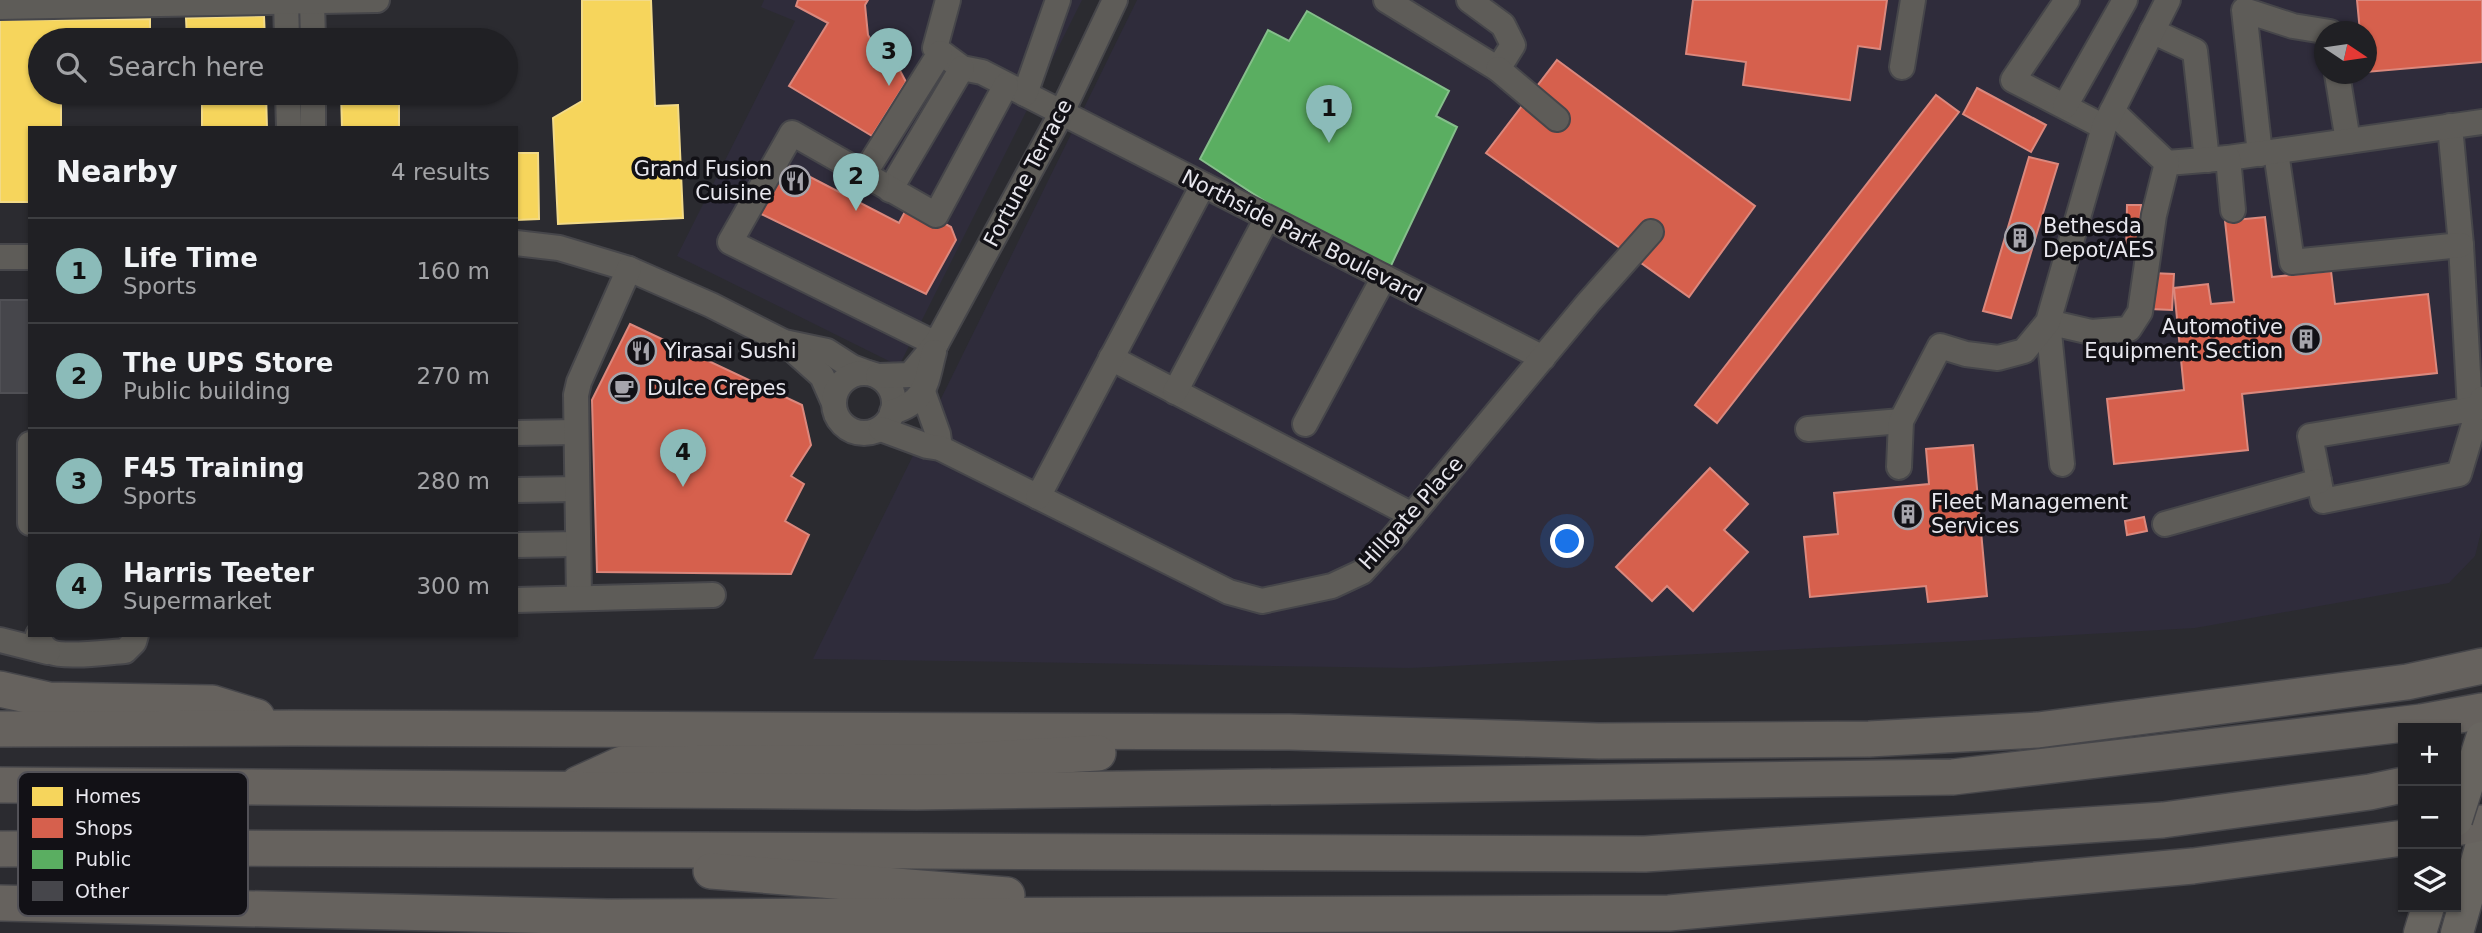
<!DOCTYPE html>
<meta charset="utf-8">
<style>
body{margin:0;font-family:"DejaVu Sans",sans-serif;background:#28282c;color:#f1f3f6}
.controls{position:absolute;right:21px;bottom:21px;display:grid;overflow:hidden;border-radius:0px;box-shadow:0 2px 5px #0004}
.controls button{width:63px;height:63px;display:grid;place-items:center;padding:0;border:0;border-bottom:2px solid #3d3e41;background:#202024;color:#f1f3f6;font:35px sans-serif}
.compass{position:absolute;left:2314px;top:21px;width:63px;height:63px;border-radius:50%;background:#202024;box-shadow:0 2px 5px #0004;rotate:103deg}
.you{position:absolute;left:1568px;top:542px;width:24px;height:24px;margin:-18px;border:5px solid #fff;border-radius:50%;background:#1a73e8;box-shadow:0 0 0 10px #1a73e833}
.badge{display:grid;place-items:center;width:46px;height:46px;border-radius:50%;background:#8bbbb9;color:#111;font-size:23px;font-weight:700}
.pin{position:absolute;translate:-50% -58px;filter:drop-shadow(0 2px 4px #0008)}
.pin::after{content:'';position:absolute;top:37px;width:24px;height:21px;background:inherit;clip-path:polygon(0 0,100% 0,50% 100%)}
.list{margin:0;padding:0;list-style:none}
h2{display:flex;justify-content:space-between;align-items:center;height:91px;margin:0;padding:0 28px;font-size:30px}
h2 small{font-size:23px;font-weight:400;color:#a2a3a6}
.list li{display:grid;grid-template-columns:46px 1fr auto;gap:21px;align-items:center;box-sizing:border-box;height:105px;padding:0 28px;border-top:2px solid #3d3e41}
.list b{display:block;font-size:26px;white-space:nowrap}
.list p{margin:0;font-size:23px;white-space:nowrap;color:#a2a3a6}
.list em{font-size:23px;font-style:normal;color:#a2a3a6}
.icon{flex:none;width:38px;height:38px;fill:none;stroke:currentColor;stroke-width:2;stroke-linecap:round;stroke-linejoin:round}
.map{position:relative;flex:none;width:2482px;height:933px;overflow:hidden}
.search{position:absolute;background:#202024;box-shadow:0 2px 5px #0004;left:28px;top:28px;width:490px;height:77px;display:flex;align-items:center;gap:18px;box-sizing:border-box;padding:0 24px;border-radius:38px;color:#a2a3a6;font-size:26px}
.panel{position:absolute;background:#202024;box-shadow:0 2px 5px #0004;left:28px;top:126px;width:490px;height:511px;border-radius:0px}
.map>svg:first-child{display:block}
.built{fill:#2f2c3b;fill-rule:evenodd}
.homes{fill:#f6d55c;stroke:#f2da88;stroke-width:2}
.shops{fill:#d6604d;stroke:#db887d;stroke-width:2}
.public{fill:#5aae61;stroke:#85bf8b;stroke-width:2}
.building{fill:#46464b;stroke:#505055;stroke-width:2}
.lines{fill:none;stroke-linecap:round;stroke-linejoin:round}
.minor-casing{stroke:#46464a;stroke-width:28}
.major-casing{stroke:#46464a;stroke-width:35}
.highway-casing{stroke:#46464a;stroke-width:38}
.minor{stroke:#5e5c58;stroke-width:24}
.major{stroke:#686560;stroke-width:32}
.highway{stroke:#66625e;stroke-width:35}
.major-bridge-casing{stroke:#46464a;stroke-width:35;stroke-linecap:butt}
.major-bridge{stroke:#686560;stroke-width:32}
.labels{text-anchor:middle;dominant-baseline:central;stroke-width:7;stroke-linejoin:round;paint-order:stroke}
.poi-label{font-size:21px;fill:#e8e7ee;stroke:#121116;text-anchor:start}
.street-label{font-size:21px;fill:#e8e7ee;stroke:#121116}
.key{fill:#121116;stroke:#525157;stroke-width:2}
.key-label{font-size:19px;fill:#e8e7ee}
</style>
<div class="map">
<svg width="2482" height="933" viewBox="0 0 2482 933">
<rect width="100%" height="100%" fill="#2b2b30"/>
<!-- built -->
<g class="built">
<path d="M764,0H1082L899,366L677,256L795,21L761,7Z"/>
<path d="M1137,0H2482V528L2475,556L2449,583L2195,628L1965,641L1410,668L813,659ZM2324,32H2366V74H2324Z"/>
</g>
<!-- homes -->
<g class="homes">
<path d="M582,0H651L655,106L678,105L683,218L558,224L553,118L582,101Z"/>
<path d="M264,16L265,40H187L186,18Z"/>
<path d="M150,19V40H40V93H61V128H30V202H0V20Z"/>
<path d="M399,36V40H340V37Z"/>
<path d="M202,93H266L267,128H202Z"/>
<path d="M341,93H399V128H342Z"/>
<path d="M516,153H538L539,219L516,220Z"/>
</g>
<!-- shops -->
<g class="shops">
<path d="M798,0H868L865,5L868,35L879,53L895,61L906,82L872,136L789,86L828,23L796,6Z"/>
<path d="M1693,0H1887L1880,49L1858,46L1850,100L1743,85L1746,62L1686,54Z"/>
<path d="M2357,0H2482V62L2366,72V32H2360Z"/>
<path d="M1557,60L1755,206L1689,297L1486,153Z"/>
<path d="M1977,88L2046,125L2031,152L1963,114Z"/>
<path d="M1936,95L1959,112L1717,423L1695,405Z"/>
<path d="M2029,157L2058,164L2011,318L1983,311Z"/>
<path d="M785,164L899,223L909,204L951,227L956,240L926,294L757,212Z"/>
<path d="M2127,205H2141L2139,257H2126Z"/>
<path d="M2265,217L2272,277L2331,271L2335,304L2428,294L2437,373L2242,394L2248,450L2114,464L2107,399L2184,390L2174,288L2208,284L2211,304L2234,302L2225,221Z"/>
<path d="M2151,273L2174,274L2172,310L2150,309Z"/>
<path d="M630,324L802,405L811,445L791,476L804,484L785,521L809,535L791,574L597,572L592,400Z"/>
<path d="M1973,445L1987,596L1928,602L1926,586L1810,597L1804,537L1838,534L1834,493L1929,484L1926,449Z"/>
<path d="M1710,468L1748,504L1724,530L1748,552L1693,611L1667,586L1652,601L1616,567Z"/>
<path d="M2144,517L2147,531L2127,535L2125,521Z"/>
</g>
<!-- public -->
<path class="public" d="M1307,11L1449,91L1436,116L1457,127L1387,274L1275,208L1200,159L1268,30L1289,41Z"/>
<!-- building -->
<rect class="building" x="0" y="300" width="30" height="93"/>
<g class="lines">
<!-- minor casing -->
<g class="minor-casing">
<g id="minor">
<path d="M286,0L287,40"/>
<path d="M312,0L313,40"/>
<path d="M948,0L935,48L962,68L982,72L1543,358"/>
<path d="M1386,0L1498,69L1513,45L1503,25L1469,0"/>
<path d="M2067,0L2013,80L2104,127"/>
<path d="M0,7L377,0"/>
<path d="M2152,31L2195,51L2207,160"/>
<path d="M1902,67L1913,0"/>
<path d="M1498,69L1557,119"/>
<path d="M2337,74L2348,141"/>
<path d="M288,93L289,128"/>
<path d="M313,93V128"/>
<path d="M1025,94L1058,0"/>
<path d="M2065,106L2125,0"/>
<path d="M2450,126L2461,245L2470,410"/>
<path d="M2276,152L2292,262L2461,245"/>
<path d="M2260,154L2244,10L2293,26L2330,32"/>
<path d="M2228,158L2482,122"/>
<path d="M2167,163L2228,158L2233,210"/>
<path d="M864,174L940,53"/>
<path d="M890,190L962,68"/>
<path d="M516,243L559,248L629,269L711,305L784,342L827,351L852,367L868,373"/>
<path d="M0,257H30"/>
<path d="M784,342L822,376L833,401"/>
<path d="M936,344L730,242L792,133L936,215L1006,85"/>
<path d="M1111,358L1412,515"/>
<circle cx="864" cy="403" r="30"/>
<path d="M878,376L910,375L936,344L1061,114L1115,0"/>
<path d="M923,392L938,434L940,448"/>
<path d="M1175,392L1267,218"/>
<path d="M2479,408L2310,436L2323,501L2459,474L2479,408L2482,399"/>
<path d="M892,412C927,402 926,382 934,352"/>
<path d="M1305,424L1384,277"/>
<path d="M881,429L927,446L940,448L1229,592L1262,601L1332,586L1362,572L1393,538L1588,303L1651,232"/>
<path d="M1808,429L1901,421"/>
<path d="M516,433L576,432"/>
<path d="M30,444V523"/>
<path d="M2062,464L2048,322L2091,332L2129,329L2140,312L2154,215L2167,163L2112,111"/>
<path d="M1899,467L1901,421L1940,346L1966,354L1998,358L2024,351L2048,322L2104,127L2168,0"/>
<path d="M516,490L577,489"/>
<path d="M1038,497L1203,185"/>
<path d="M2165,524L2319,481"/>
<path d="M516,545L578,544"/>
<path d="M579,598L576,395L579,382L629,269"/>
<path d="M516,600L713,595"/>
<path d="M38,635C40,642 44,649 51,652C65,658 108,652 125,651L134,642L136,635"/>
<path d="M0,640L48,652"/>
</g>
</g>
<!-- major casing -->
<g class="major-casing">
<g id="major">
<path d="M2420,933L2428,907"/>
<path d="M2457,933L2482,844"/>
</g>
</g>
<!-- highway casing -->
<g class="highway-casing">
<g id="highway">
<path d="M0,689L49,700L212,703L257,717"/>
<path d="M0,729L294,728L1289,732L1599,741L1869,739L2038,730L2407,682L2482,666"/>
<path d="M578,784L622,764L939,762L1098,753"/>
<path d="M0,785L917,792L1953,777L2421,722L2482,711"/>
<path d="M2456,828L2482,823"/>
<path d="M0,849L204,848L1645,854L2163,820L2370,792L2403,785"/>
<path d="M711,871L1007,895"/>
<path d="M0,903L608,917L1669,913L2193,866L2403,838"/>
</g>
</g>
<!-- minor -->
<use href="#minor" class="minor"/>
<!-- major -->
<use href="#major" class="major"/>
<!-- highway -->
<use href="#highway" class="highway"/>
<!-- major-bridge casing -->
<g class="major-bridge-casing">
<path id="major-bridge" d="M2456,820L2482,738"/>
</g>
<!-- major-bridge -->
<use href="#major-bridge" class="major-bridge"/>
</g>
<!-- icons -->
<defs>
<g id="restaurant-ring" transform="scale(1.575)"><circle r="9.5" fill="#121116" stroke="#a6a5ac" stroke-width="1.5"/><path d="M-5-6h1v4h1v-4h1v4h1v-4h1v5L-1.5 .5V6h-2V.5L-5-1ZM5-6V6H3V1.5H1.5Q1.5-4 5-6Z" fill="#a6a5ac"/></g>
<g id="building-ring" transform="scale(1.575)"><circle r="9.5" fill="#121116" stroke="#a6a5ac" stroke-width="1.5"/><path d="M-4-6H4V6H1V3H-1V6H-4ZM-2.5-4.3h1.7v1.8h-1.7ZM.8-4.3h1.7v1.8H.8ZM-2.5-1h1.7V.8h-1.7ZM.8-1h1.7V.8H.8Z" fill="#a6a5ac"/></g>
<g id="cafe-ring" transform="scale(1.575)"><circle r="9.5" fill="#121116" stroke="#a6a5ac" stroke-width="1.5"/><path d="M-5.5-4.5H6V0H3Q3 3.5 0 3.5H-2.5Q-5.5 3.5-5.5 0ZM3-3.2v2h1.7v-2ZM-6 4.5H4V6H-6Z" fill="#a6a5ac"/></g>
</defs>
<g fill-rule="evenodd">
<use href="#restaurant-ring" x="795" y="181"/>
<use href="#building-ring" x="2020" y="238"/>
<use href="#building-ring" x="2306" y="339"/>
<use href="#restaurant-ring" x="641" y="351"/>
<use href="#cafe-ring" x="624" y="388"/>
<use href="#building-ring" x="1908" y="514"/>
</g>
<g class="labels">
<!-- poi labels -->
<g class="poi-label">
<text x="772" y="169" text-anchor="end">Grand Fusion<tspan x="772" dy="24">Cuisine</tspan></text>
<text x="2043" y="226">Bethesda<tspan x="2043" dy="24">Depot/AES</tspan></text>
<text x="2283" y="327" text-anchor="end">Automotive<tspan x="2283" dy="24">Equipment Section</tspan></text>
<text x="664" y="351">Yirasai Sushi</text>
<text x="647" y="388">Dulce Crepes</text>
<text x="1931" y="502">Fleet Management<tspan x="1931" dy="24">Services</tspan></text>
</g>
<!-- street labels -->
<g class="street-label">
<text transform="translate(1028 173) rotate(-62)">Fortune Terrace</text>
<text transform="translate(1302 236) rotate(27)">Northside Park Boulevard</text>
<text transform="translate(1411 513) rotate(-48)">Hillgate Place</text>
</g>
</g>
<!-- legend -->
<rect x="18" y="772" width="230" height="144" rx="10" class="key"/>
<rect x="32" y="787" width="31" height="19" fill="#f6d55c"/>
<rect x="32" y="818" width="31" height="20" fill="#d6604d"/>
<rect x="32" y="850" width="31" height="19" fill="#5aae61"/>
<rect x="32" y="881" width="31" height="20" fill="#46464b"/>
<g class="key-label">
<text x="75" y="803">Homes</text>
<text x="75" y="835">Shops</text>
<text x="75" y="866">Public</text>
<text x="75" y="898">Other</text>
</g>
</svg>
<div class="controls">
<button>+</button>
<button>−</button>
<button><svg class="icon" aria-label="layers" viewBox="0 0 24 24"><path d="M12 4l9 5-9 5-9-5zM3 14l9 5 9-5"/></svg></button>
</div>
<svg class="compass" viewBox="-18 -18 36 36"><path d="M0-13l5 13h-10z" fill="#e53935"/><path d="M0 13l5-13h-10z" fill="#a2a3a6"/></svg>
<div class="you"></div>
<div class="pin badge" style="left:1329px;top:143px">1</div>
<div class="pin badge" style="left:856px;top:211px">2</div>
<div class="pin badge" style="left:889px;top:86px">3</div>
<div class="pin badge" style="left:683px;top:487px">4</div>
<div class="search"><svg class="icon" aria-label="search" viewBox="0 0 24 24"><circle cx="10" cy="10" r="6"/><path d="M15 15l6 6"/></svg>Search here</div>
<section class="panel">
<h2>Nearby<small>4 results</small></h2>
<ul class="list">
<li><span class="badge">1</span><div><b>Life Time</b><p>Sports</p></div><em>160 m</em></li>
<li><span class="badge">2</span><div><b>The UPS Store</b><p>Public building</p></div><em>270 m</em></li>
<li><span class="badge">3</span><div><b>F45 Training</b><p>Sports</p></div><em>280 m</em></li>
<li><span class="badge">4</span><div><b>Harris Teeter</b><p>Supermarket</p></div><em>300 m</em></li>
</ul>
</section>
</div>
